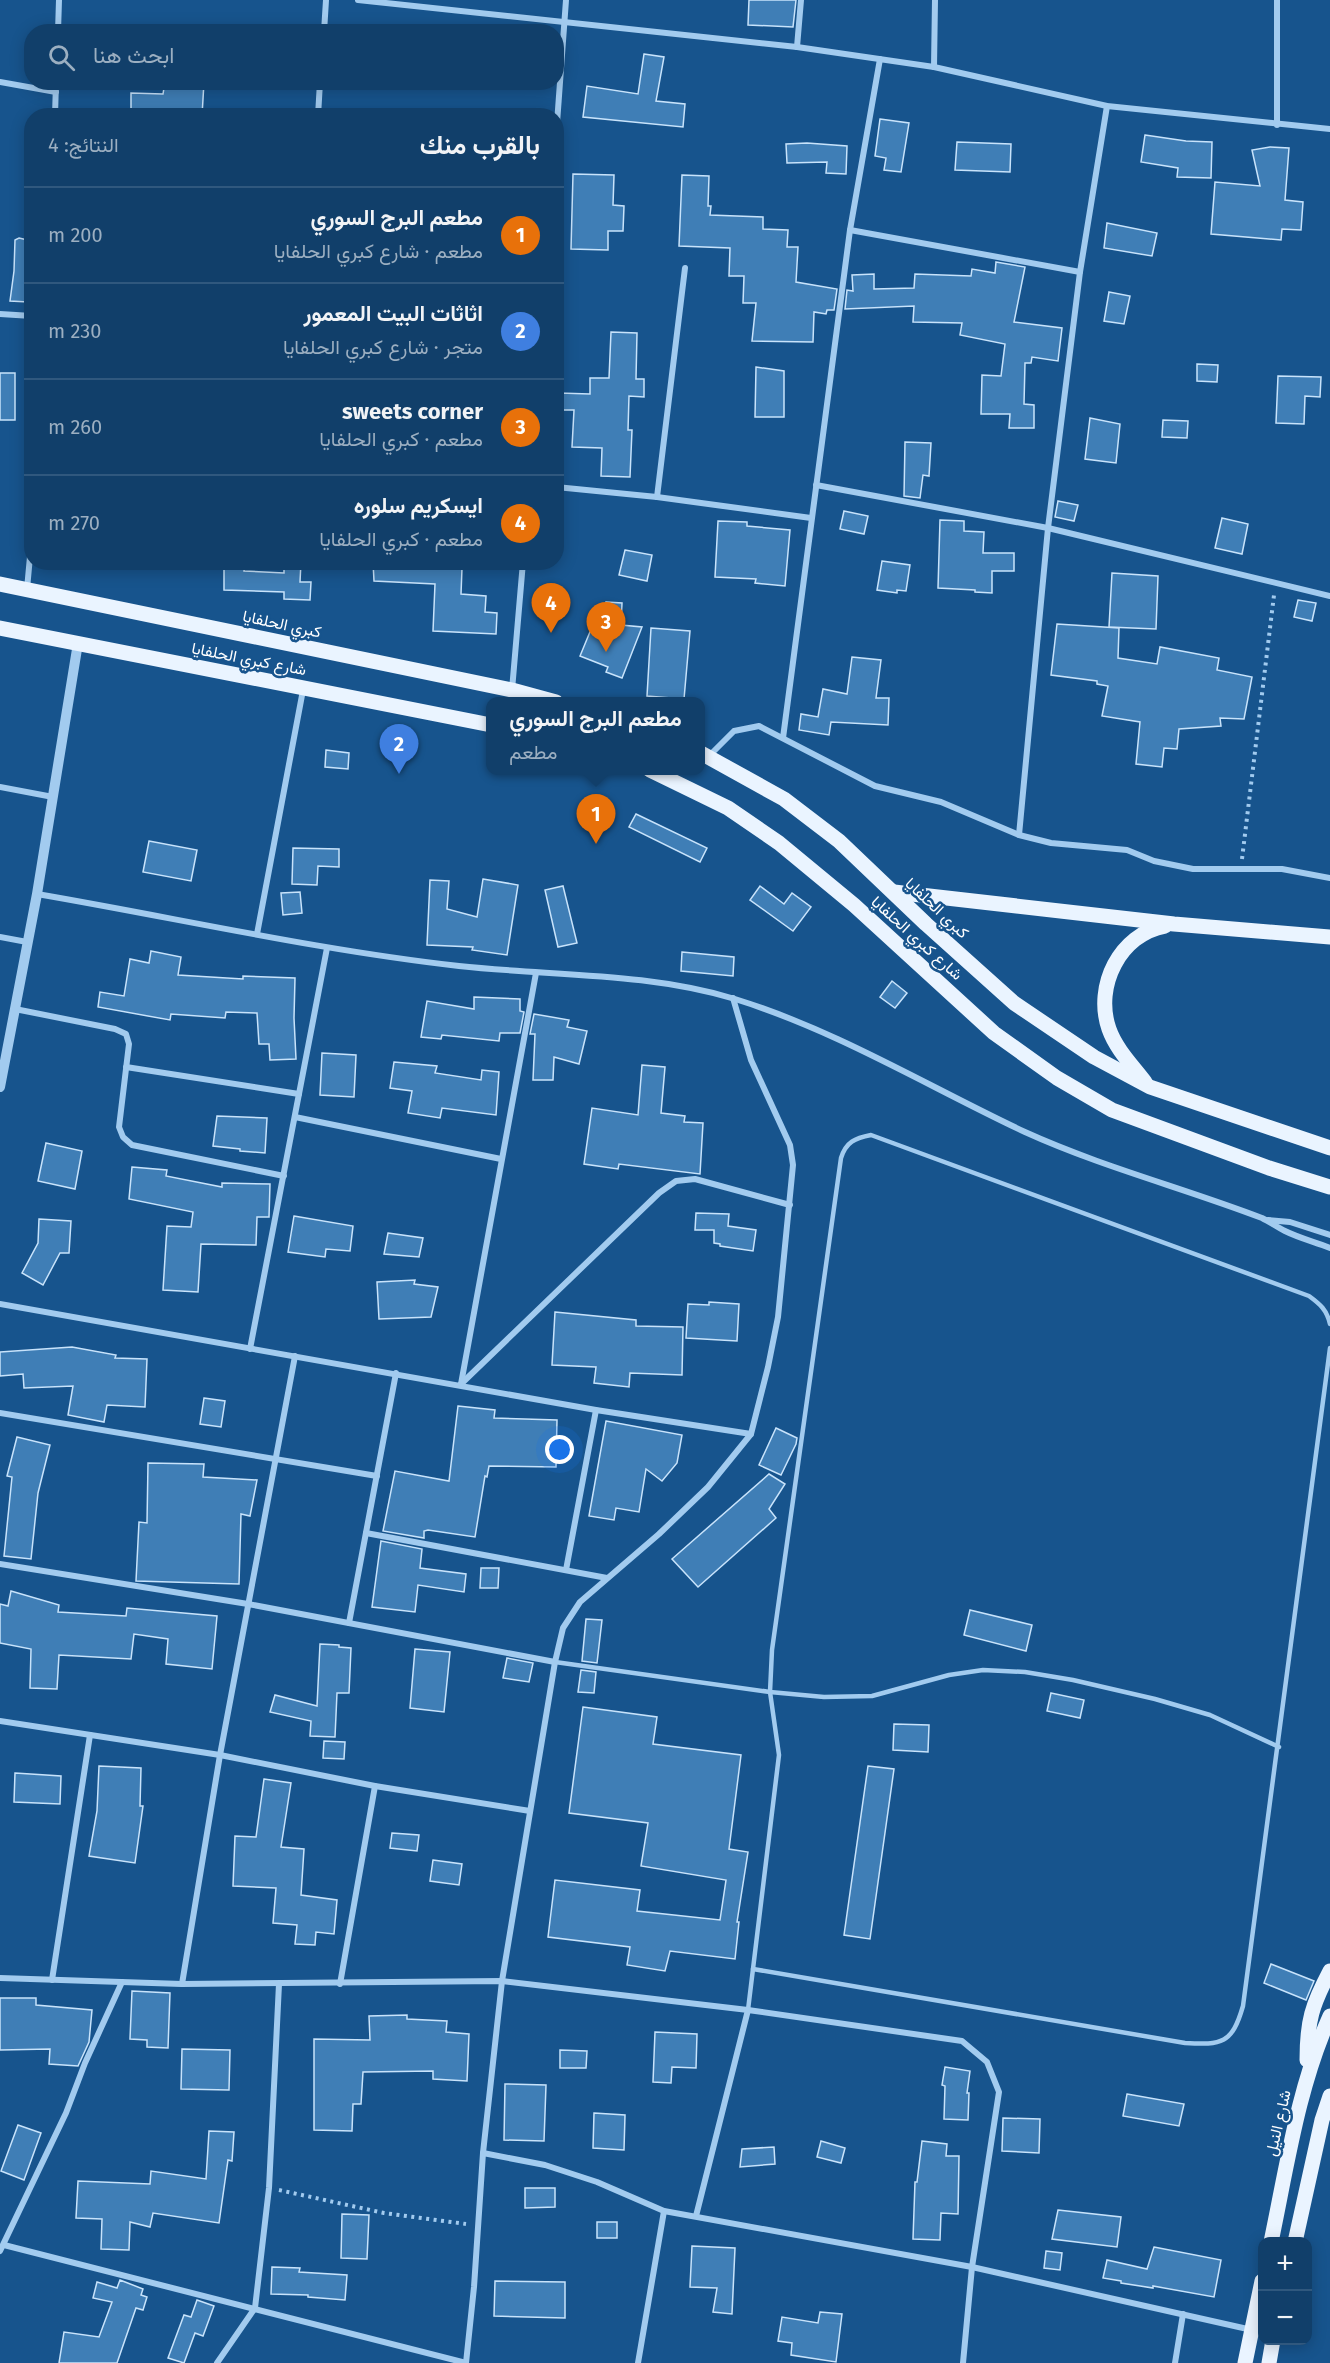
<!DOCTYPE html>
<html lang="ar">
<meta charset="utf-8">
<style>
body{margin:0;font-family:"Fira Sans",Vazirmatn,sans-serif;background:#1a4670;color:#f1f3f6;direction:rtl}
.controls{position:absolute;right:18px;bottom:18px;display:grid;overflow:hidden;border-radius:12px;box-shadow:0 3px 15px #0003}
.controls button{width:54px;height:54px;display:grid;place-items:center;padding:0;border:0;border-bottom:2px solid #30587e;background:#113f6a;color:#f1f3f6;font:30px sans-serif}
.you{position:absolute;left:560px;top:1450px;width:21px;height:21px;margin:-15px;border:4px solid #fff;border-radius:50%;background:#1a73e8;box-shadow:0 0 0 9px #1a73e833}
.badge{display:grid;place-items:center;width:39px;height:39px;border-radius:50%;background:#8c9099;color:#fff;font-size:20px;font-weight:700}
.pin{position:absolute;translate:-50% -50px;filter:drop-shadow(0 2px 3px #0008)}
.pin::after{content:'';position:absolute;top:32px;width:21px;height:18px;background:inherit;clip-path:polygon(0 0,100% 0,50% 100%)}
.popup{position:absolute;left:486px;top:697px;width:219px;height:78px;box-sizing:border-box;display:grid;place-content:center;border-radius:12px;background:#113f6a;filter:drop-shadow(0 2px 4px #0005);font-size:20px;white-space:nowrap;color:#9cafc1}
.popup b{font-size:22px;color:#f1f3f6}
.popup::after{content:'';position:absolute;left:50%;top:100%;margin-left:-12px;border:12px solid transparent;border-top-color:#113f6a}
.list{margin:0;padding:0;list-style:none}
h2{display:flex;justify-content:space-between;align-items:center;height:78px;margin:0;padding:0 24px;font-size:26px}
h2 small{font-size:20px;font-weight:400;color:#9cafc1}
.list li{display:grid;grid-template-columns:39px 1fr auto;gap:18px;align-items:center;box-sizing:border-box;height:96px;padding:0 24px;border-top:2px solid #30587e}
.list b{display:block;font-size:22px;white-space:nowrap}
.list p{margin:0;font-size:20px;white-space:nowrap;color:#9cafc1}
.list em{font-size:20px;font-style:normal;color:#9cafc1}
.icon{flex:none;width:33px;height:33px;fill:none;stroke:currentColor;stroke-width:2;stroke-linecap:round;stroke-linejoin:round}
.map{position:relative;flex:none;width:1330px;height:2363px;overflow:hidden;direction:ltr}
.search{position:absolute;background:#113f6a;box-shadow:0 3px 15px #0003;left:24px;top:24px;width:540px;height:66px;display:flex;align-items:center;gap:15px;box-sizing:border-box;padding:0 21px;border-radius:24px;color:#9cafc1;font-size:22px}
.panel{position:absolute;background:#113f6a;box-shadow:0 3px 15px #0003;left:24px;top:108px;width:540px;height:462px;border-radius:24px;direction:rtl}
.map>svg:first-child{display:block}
.building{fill:#3f7eb6;stroke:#c8e3fb;stroke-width:1.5}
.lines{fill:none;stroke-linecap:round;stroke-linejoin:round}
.path{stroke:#a2cbef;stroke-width:4;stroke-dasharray:3 4.5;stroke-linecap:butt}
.service{stroke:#a2cbef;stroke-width:4.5}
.minor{stroke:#a2cbef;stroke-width:6}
.tertiary{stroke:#a2cbef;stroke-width:10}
.primary{stroke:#eaf4ff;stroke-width:15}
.labels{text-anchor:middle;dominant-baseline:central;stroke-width:5;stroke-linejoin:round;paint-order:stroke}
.street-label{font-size:16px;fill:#fff;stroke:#17548d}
</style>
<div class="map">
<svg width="1330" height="2363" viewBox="0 0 1330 2363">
<rect width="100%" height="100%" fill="#17548d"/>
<!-- building -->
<g class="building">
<path d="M749,0H796L793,27L748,25Z"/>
<path d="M644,54L664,57L656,101L685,104L683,127L583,117L587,86L638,94Z"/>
<path d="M165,82H204L202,116H131V93L163,94Z"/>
<path d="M880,119L909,123L901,172L884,170L886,158L875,156Z"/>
<path d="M1145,135L1186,141L1212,142L1211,178L1177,177L1178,168L1141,162Z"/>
<path d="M957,142L1011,144L1010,172L955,170Z"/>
<path d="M807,143L847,146L846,174L826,173L827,162L787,163L786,144Z"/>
<path d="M1270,147L1289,148L1285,200L1303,202L1301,230L1282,229L1281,240L1211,234L1215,182L1260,186L1252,150Z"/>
<path d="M573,174L614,175L613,205L624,206L623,231H608V250L571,249Z"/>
<path d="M682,175L709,176L708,206H711L710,215L763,217V229L788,230L787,247H798L796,282L837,289L834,310H827L826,314L814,312L813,342L752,341L756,303H743L744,276H729L730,248L679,246Z"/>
<path d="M1107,223L1157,233L1152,256L1104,248Z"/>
<path d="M19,238L32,241L28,302L10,301L14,271L15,240Z"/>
<path d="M996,262L1025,267L1014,322L1062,328L1058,361L1032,357L1031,363H1025L1024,404L1034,405V428H1009L1010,414H981L982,375L1001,376L1005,344L960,335L962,323L913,322L914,306L845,309L847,290L853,291L852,275L874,274V289L914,288L915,274L971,276L972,269L995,273Z"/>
<path d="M1109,292L1130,296L1124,324L1104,321Z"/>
<path d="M611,332L637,333L636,379H644V397L629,396L628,430H632L630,477L601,476L602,448L572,447L574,410H558L559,393L590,394V378H609Z"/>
<path d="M1197,364L1218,365L1217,382L1197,381Z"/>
<path d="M756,367L784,371V417H755Z"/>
<rect x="0" y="373" width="15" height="47"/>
<path d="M1278,376L1321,377L1320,397L1305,396L1304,424L1276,423Z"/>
<path d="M1090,418L1120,424L1116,463L1085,459Z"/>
<path d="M1163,420L1188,421L1187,438L1162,437Z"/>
<path d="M905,442L931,443L929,476L923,475L920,498L904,496Z"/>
<path d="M1058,501L1078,505L1074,521L1055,517Z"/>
<path d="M844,511L868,516L864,534L840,529Z"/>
<path d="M1222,518L1248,524L1242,554L1215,548Z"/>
<path d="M940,520L964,521V531L984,532L983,553H1014V571H992V593L975,592V590L938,588Z"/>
<path d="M718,521L747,522V526L790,530L785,586L755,583L756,579L715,577Z"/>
<path d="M625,550L652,555L647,581L619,575Z"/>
<path d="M882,561L910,565L906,591L897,590V593L877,590Z"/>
<path d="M224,562H245L244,571L284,573V562H301L300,582H311L310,600L284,599V592L224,590Z"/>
<path d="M373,562H447V568H462L461,594L486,596L485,612L497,613L496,634L433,631L435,584L374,581Z"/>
<path d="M1112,573L1158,576L1156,629L1109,627Z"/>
<path d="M1298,600L1316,603L1312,621L1294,617Z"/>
<path d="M606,602L622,603L621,625L642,627L622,678L606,672L608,667L580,656L592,627L605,633Z"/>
<path d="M1057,624L1119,628L1118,658L1157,664L1160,647L1219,658L1217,670L1252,677L1244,719L1220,718L1221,726L1179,729L1177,749L1164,748L1162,767L1136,764L1140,722L1102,716L1108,686L1097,684V681L1051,675Z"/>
<path d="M651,628L690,631L684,699L647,696Z"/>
<path d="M852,657L881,660L876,698H889L888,725L831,722L829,735L799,730L801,714L818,717L823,689L847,694Z"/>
<path d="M326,750L349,753L348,769L325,767Z"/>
<path d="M636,814L707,848L700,862L629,827Z"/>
<path d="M149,841L197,850L191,881L143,872Z"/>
<path d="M293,848L339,849V867L318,866L317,885L292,884Z"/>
<path d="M483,879L518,885L507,955L472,950L473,947L427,945L430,880L449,881L447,909L477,917Z"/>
<path d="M563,886L577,943L558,947L545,890Z"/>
<path d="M760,886L784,904L792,893L811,907L793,931L750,900Z"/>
<path d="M300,892L302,913L283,915L281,893Z"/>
<path d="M151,951L181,957L178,975L243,979V976L295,978L294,1018L296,1059L270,1060L269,1044H259L257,1013L226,1012L225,1018L171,1014L170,1020L98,1007L100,992L124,996L130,959L149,963Z"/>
<path d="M682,952L734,957L733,976L681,971Z"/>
<path d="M892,981L907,993L895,1008L880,997Z"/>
<path d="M474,997L520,999V1011L524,1012L520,1033H500L499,1041L442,1035L441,1039L421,1037L427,1001L474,1009Z"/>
<path d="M534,1014L569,1020L567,1027L587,1031L579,1064L554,1057L553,1080H533L535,1034H530Z"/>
<path d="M322,1053L356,1055L354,1097L320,1095Z"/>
<path d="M394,1062L437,1066L435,1073L481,1080L482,1070L499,1072L496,1115L442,1108L440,1118L408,1113L412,1091L390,1088Z"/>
<path d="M642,1065L665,1067L661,1113L685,1116L684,1122L703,1123L700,1174L619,1164L618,1169L584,1164L592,1108L638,1115Z"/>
<path d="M217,1116L267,1118L265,1153L240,1151V1149L213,1146Z"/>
<path d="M46,1143L82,1151L75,1189L38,1181Z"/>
<path d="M132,1167L167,1170L166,1176L222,1187V1183L270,1184L269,1217H257L256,1245L201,1244L198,1292L163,1290L167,1226L191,1227L193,1212L129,1199Z"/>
<path d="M696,1213L729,1214L728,1226L756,1230L753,1251L720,1246V1244L714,1243V1230H695Z"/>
<path d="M294,1216L353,1226L350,1251L326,1249L325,1257L288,1252Z"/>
<path d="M39,1219L71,1221L69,1253H60L43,1285L22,1273L38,1243Z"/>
<path d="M388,1233L423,1238L419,1257L384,1254Z"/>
<path d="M415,1280L414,1284L438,1287L431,1317L379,1319L377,1282Z"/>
<path d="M709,1302L739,1304L737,1341L686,1338L688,1304L709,1305Z"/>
<path d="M555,1312L636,1320V1326L683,1327L682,1375L630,1373L629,1387L594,1383L596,1367L552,1365Z"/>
<path d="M72,1347L116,1355L115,1358L147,1359L145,1407L107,1405L104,1422L68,1415L73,1386L24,1388L23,1374L0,1376V1352Z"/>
<path d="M204,1398L225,1401L221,1427L200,1424Z"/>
<path d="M458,1406L495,1410L494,1418L557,1420L556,1467L489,1466L487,1477L485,1476L475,1537L428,1530L424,1531V1538L383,1531L395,1471L449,1481Z"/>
<path d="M606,1421L682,1435L677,1463L662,1481L646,1469L639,1512L616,1508L614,1520L589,1516Z"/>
<path d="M776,1428L797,1438L796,1444L781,1475L759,1465Z"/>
<path d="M17,1437L50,1445L38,1493L31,1559L4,1556L12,1477L7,1476Z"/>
<path d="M148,1463L204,1464L203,1477L257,1480L250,1516L241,1514L239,1584L136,1581L139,1522L147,1523Z"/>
<path d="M769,1474L785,1484L769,1509L776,1518L698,1587L672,1559Z"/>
<path d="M381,1541L422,1549L420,1568L466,1574L464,1592L418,1585L415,1612L372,1607Z"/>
<path d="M481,1568H499L498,1588H480Z"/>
<path d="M11,1591L59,1605L58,1612L126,1616L127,1608L217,1616L212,1669L166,1664L168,1639L134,1634L131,1659L59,1655L57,1689L30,1688L31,1649L0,1643V1604L8,1606Z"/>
<path d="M970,1610L1032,1625L1026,1651L964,1635Z"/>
<path d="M586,1619L602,1620L597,1663L582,1661Z"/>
<path d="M320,1644L339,1645V1647L351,1648L349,1693H337L335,1737L310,1736L311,1721L270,1712L275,1695L317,1706Z"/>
<path d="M415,1649L450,1652L444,1712L410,1708Z"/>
<path d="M507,1658L533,1663L529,1682L503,1678Z"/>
<path d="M581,1670L596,1672L594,1693L578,1692Z"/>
<path d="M1051,1693L1084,1700L1080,1718L1047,1711Z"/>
<path d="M583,1707L657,1717L653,1744L741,1755L729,1849L748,1852L737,1922H739L735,1959L670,1951L665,1971L627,1965L630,1947L548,1937L555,1880L640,1890L637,1911L720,1920L726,1880L641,1866L648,1823L569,1813Z"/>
<path d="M894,1724L929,1725L928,1752L893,1750Z"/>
<path d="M324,1741L345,1742L344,1759L323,1758Z"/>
<path d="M99,1766L141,1768L140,1806H143L135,1863L89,1856L97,1811Z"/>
<path d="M868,1766L894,1769L870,1939L844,1935Z"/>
<path d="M15,1773L61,1776L60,1804L14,1802Z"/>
<path d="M264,1779L291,1783L281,1847L304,1849L301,1895L337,1900L334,1934L316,1932L315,1945L295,1944L297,1925L273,1923L276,1888L233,1886L235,1836L256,1837Z"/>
<path d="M392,1833L419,1835L417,1851L390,1848Z"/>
<path d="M433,1860L462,1864L459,1885L430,1881Z"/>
<path d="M1271,1964L1314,1981L1306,2000L1264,1983Z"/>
<path d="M132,1991L170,1993L168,2048L147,2047V2040L130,2039Z"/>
<path d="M0,1998H36V2005L92,2010L89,2042L78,2066L49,2064L50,2049L0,2050Z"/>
<path d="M407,2015V2019L447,2021L446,2032L469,2034L467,2081L433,2079V2071L363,2072L361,2104H353L352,2131L314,2130V2039L370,2040L369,2016Z"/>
<path d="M655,2032L697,2034L696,2068L672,2067L671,2083L653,2082Z"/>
<path d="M182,2049L230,2050L229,2090L181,2089Z"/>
<path d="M560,2050L587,2051L586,2068H560Z"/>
<path d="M945,2067L970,2071L967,2093H969L968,2120L944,2119L945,2086L942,2085Z"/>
<path d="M505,2084L546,2085L544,2141L504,2140Z"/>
<path d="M1127,2094L1184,2104L1179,2126L1123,2116Z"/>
<path d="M594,2113L625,2115L624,2150L593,2148Z"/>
<path d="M1003,2118L1040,2119L1039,2153L1002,2151Z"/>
<path d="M18,2125L41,2133L24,2180L1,2171Z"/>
<path d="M209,2131L234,2132L232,2161L228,2160L219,2223L153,2213L150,2227L130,2222L129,2250L101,2249L102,2219L76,2218L78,2181L150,2184L151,2171L206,2179Z"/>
<path d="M821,2141L845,2148L841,2163L817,2157Z"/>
<path d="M922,2141L947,2144L946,2156H959L958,2214L941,2213L940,2240L913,2239L915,2182H917Z"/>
<path d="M774,2147L775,2164L740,2167L742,2149Z"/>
<path d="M525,2188H555V2207L525,2208Z"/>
<path d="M1058,2210L1121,2217L1117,2247L1052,2239Z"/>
<path d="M342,2214L369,2215L367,2259L341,2258Z"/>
<rect x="597" y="2222" width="20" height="16"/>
<path d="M692,2246L735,2248L732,2314L713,2312L717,2288L690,2287Z"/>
<path d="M1154,2247L1221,2260L1214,2297L1153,2286V2288L1121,2283V2281L1103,2278L1107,2260L1147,2269Z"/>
<path d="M1046,2251L1062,2253L1060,2270L1044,2268Z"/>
<path d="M272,2267L300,2268L299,2272L347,2275L345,2300L308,2297V2295L271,2294Z"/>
<path d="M120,2280L143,2289L141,2295L147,2297L143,2310L136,2308L117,2363H59L64,2332L99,2337L112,2302L93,2298L97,2282L117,2288Z"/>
<path d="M495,2281L565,2282V2318L494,2316Z"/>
<path d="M197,2300L214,2306L203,2336L195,2333L184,2363L168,2358L184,2315L191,2317Z"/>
<path d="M820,2312L842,2314L836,2362L791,2355L792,2343L778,2341L782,2317L818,2323Z"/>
</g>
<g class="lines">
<!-- path -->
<g class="path">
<path d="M1242,859L1274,595"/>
<path d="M279,2190L384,2213L466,2224"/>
</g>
<!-- service -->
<g class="service">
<path d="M555,1662L770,1692L824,1697L872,1696L949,1675L983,1670L1025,1672L1073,1680L1155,1699L1210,1715L1279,1747"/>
<path d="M753,1969L1185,2043C1222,2045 1232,2044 1243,2006L1330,1348"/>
<path d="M748,2010L779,1755L770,1692L772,1650L841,1158C846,1142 855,1138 871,1135L1309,1296C1320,1304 1327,1310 1330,1324"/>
</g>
<!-- minor -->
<g class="minor">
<path d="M358,0L797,47L934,67L1107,106L1330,129"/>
<path d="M1277,0V125"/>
<path d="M58,32L59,0"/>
<path d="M324,32L326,0"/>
<path d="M797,47L801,0"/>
<path d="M934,67L935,0"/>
<path d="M0,82L56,92"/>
<path d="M55,116L56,82"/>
<path d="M318,116L320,82"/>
<path d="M556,137L566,0"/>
<path d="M850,230L1080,272"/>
<path d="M0,314L32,316"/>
<path d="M816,485L1048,528L1330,596"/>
<path d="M556,487L657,497L811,518"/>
<path d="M657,497L685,268"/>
<path d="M27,589L32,535"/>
<path d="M512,690L523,562"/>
<path d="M783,738L850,230L880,59"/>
<path d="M709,756L734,731L759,726L875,786L941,802L1019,835L1051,843L1127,850L1154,861L1193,869H1282L1330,878"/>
<path d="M0,787L53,797"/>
<path d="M1019,835L1048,528L1080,272L1107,106"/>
<path d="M37,894C177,918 317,950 459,966C550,976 646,972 735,999C838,1031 929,1087 1025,1132C1102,1167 1184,1188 1262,1218C1270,1222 1277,1227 1285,1231C1299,1238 1315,1242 1330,1248"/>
<path d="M257,934L303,690"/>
<path d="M0,937L27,942"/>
<path d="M15,1009L115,1029L126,1034L129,1044L119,1127L123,1137L132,1145L284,1176"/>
<path d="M126,1067L299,1094"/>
<path d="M295,1117L501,1159"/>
<path d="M1268,1220L1290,1222L1330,1235"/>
<path d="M0,1304L596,1410L751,1434"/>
<path d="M250,1349L327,948"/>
<path d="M461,1384L536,973"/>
<path d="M461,1384L659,1193L676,1181L695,1179L790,1205"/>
<path d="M0,1413L377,1476"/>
<path d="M366,1533L607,1578"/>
<path d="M0,1564L248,1604L555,1662"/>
<path d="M566,1570L596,1410"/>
<path d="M349,1623L396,1373"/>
<path d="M0,1721L220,1755L375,1786L530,1811"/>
<path d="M0,1978L182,1984L502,1981L748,2010L962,2041L987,2062L999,2092L972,2267L963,2363"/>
<path d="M52,1980L90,1735"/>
<path d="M182,1984L220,1755L295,1356"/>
<path d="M340,1984L375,1786"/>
<path d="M483,2153L545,2165L597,2182L664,2211L972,2267L1252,2330"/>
<path d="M696,2216L748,2010"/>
<path d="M4,2245L466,2363"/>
<path d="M0,2251L66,2113L85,2063L122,1982"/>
<path d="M217,2363L255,2308L269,2188L279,1984"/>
<path d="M466,2363L474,2287L483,2153L502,1981L555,1662L563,1628L580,1602L659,1534L708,1487L751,1434L768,1367L778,1317L793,1165L790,1145L751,1060L733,998"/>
<path d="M638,2363L664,2211"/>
<path d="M1175,2363L1183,2314"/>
</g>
<!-- tertiary -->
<path class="tertiary" d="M0,1087L37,894L78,643"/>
<!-- primary -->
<g class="primary">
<path d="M0,584L512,690L556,702"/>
<path d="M0,628L491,725"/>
<path d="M701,753L784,799L839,841L926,924L1014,1003L1094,1057L1150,1087L1330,1148"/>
<path d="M650,770L728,808L779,843L854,905L994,1033L1057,1078L1112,1110L1269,1168L1330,1187"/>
<path d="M894,892L1174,924L1330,937"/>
<path d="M1145,1082C1132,1065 1116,1049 1109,1029C1094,986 1120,934 1165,926"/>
<path d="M1307,2060C1307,2021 1312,2005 1330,1971"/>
<path d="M1271,2242C1287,2166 1298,2087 1330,2016"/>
<path d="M1295,2242L1322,2120L1330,2096"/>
<path d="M1245,2363L1262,2281"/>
<path d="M1269,2363L1273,2340"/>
</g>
</g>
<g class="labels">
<!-- street labels -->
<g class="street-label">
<text transform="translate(282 624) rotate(12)">كبري الحلفايا</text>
<text transform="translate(249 659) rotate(11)">شارع كبري الحلفايا</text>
<text transform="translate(937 908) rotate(43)">كبري الحلفايا</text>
<text transform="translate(917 938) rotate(42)">شارع كبري الحلفايا</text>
<text transform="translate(1278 2123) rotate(-77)">شارع النيل</text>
</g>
</g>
</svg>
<div class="controls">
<button>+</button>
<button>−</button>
</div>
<div class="you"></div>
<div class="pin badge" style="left:596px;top:844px;background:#e8710a">1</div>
<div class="popup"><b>مطعم البرج السوري</b>مطعم</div>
<div class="pin badge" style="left:399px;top:774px;background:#3f7fe0">2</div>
<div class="pin badge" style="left:606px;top:652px;background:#e8710a">3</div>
<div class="pin badge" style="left:551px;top:633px;background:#e8710a">4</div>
<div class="search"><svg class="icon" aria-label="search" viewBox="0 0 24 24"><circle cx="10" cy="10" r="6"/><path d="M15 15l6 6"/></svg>ابحث هنا</div>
<section class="panel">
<h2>بالقرب منك<small>النتائج: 4</small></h2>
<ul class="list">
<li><span class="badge" style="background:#e8710a">1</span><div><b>مطعم البرج السوري</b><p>مطعم · شارع كبري الحلفايا</p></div><em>200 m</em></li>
<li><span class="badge" style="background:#3f7fe0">2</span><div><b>اثاثات البيت المعمور</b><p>متجر · شارع كبري الحلفايا</p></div><em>230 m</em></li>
<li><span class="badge" style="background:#e8710a">3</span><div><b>sweets corner</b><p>مطعم · كبري الحلفايا</p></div><em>260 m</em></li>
<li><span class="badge" style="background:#e8710a">4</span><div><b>ايسكريم سلوره</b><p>مطعم · كبري الحلفايا</p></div><em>270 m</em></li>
</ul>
</section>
</div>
